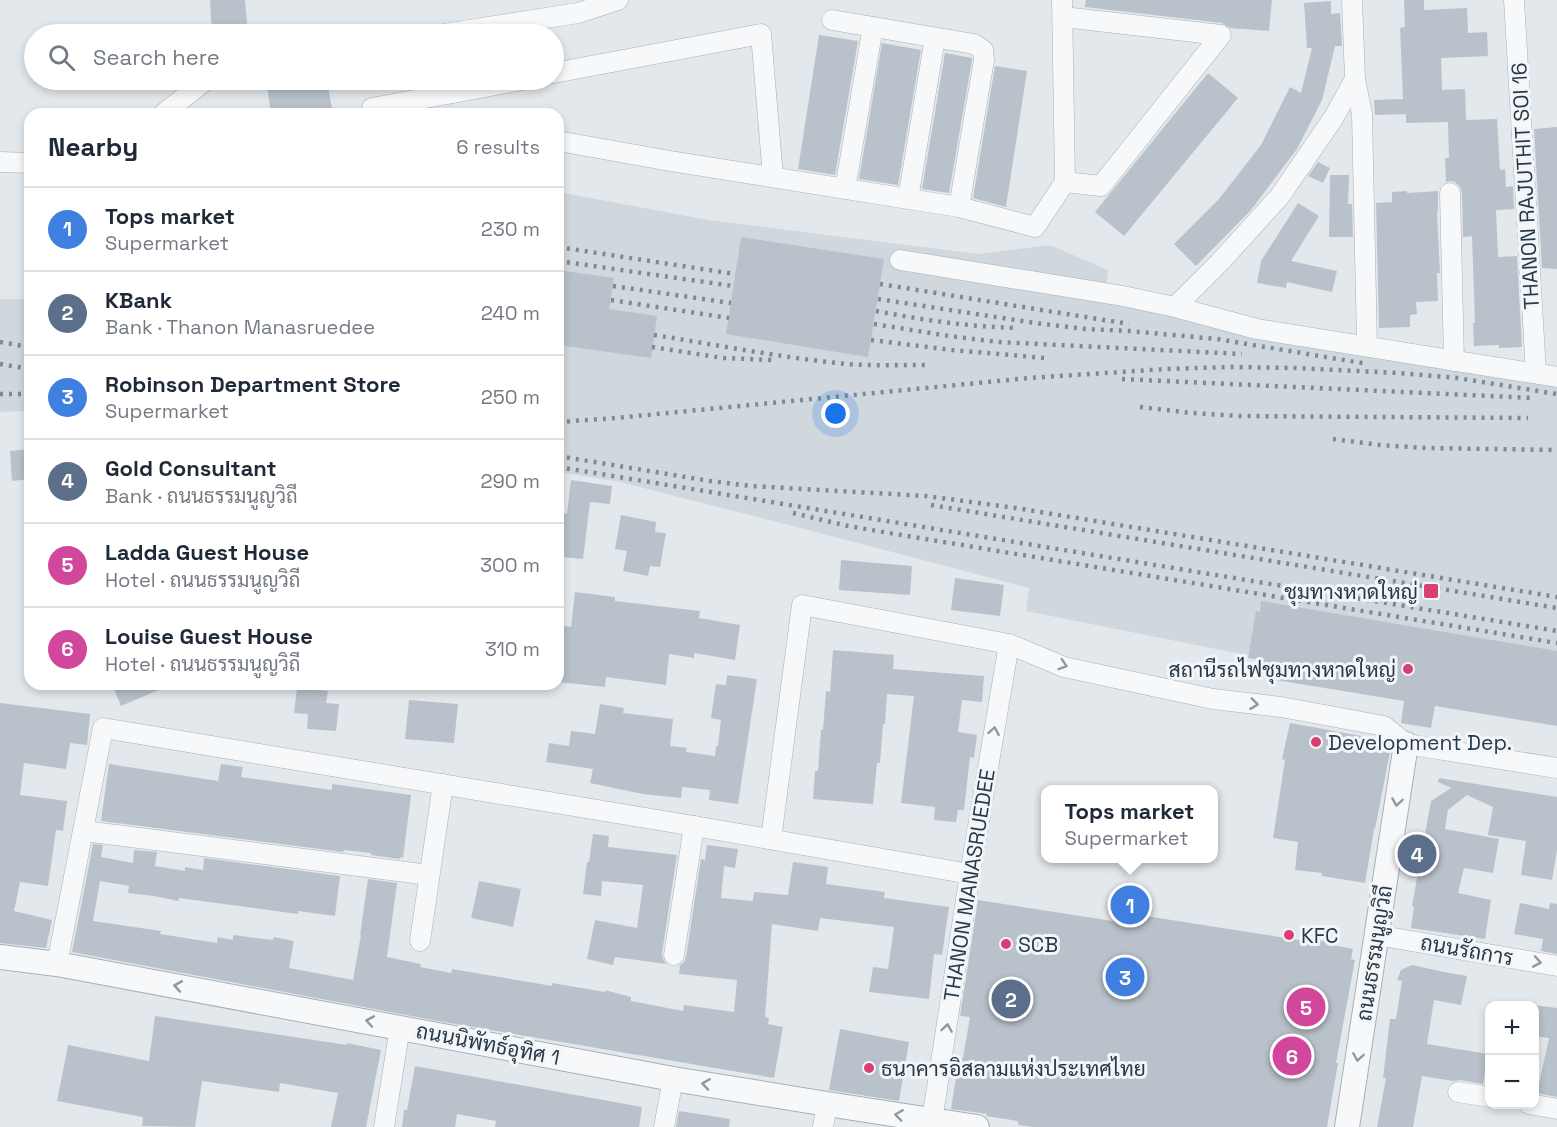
<!DOCTYPE html>
<meta charset="utf-8">
<style>
body{margin:0;font-family:"Space Grotesk",Sarabun,sans-serif;background:#f2f2f3;color:#1f2937}
.controls{position:absolute;right:18px;bottom:18px;display:grid;overflow:hidden;border-radius:12px;box-shadow:0 3px 9px #0003}
.controls button{width:54px;height:54px;display:grid;place-items:center;padding:0;border:0;border-bottom:2px solid #e0e1e3;background:#fff;color:#1f2937;font:30px sans-serif}
.you{position:absolute;left:836px;top:414px;width:21px;height:21px;margin:-15px;border:4px solid #fff;border-radius:50%;background:#1a73e8;box-shadow:0 0 0 9px #1a73e833}
.badge{display:grid;place-items:center;width:39px;height:39px;border-radius:50%;background:#db3e72;color:#fff;font-size:20px;font-weight:700}
.pin{position:absolute;translate:-50% -50%;border:3px solid #fff;box-shadow:0 2px 6px #0006}
.popup{position:absolute;left:1041px;top:785px;width:177px;height:78px;box-sizing:border-box;display:grid;place-content:center;border-radius:12px;background:#fff;filter:drop-shadow(0 2px 4px #0005);font-size:20px;white-space:nowrap;color:#747a83}
.popup b{font-size:22px;color:#1f2937}
.popup::after{content:'';position:absolute;left:50%;top:100%;margin-left:-12px;border:12px solid transparent;border-top-color:#fff}
.list{margin:0;padding:0;list-style:none}
h2{display:flex;justify-content:space-between;align-items:center;height:78px;margin:0;padding:0 24px;font-size:26px}
h2 small{font-size:20px;font-weight:400;color:#747a83}
.list li{display:grid;grid-template-columns:39px 1fr auto;gap:18px;align-items:center;box-sizing:border-box;height:84px;padding:0 24px;border-top:2px solid #e0e1e3}
.list b{display:block;font-size:22px;white-space:nowrap}
.list p{margin:0;font-size:20px;white-space:nowrap;color:#747a83}
.list em{font-size:20px;font-style:normal;color:#747a83}
.icon{flex:none;width:33px;height:33px;fill:none;stroke:currentColor;stroke-width:2;stroke-linecap:round;stroke-linejoin:round}
.map{position:relative;flex:none;width:1557px;height:1127px;overflow:hidden}
.search{position:absolute;background:#fff;box-shadow:0 3px 9px #0003;left:24px;top:24px;width:540px;height:66px;display:flex;align-items:center;gap:15px;box-sizing:border-box;padding:0 21px;border-radius:33px;color:#747a83;font-size:22px}
.panel{position:absolute;background:#fff;box-shadow:0 3px 9px #0003;left:24px;top:108px;width:540px;height:582px;border-radius:18px}
.map>svg:first-child{display:block}
.built{fill:#d0d8de}
.building{fill:#b9c2ca}
.lines{fill:none;stroke-linecap:round;stroke-linejoin:round}
.minor-casing{stroke:#a7b0b7;stroke-width:21}
.tertiary-casing{stroke:#a7b0b7;stroke-width:26}
.minor{stroke:#f6f8fa;stroke-width:20}
.tertiary{stroke:#f6f8fa;stroke-width:24}
.rail{stroke:#7a8b97;stroke-width:4.5;stroke-dasharray:3 6;stroke-linecap:butt}
.oneway{stroke:#9098a0}
.poi-dot{fill:#db3e72;stroke:#f3f6f9;stroke-width:2}
.labels{text-anchor:middle;dominant-baseline:central;stroke-width:6;stroke-linejoin:round;paint-order:stroke}
.street-label{font-size:21px;fill:#293946;stroke:#f3f6f9}
.poi-label{font-size:21px;fill:#293946;stroke:#f3f6f9;text-anchor:start}
</style>
<div class="map">
<svg width="1557" height="1127" viewBox="0 0 1557 1127">
<rect width="100%" height="100%" fill="#e3e8ec"/>
<!-- built -->
<g class="built">
<path d="M558,192L709,220L979,254L1050,245L1108,270L1105,297L1557,374V705L1231,652L1026,611L1029,588L812,531L620,482L558,472Z"/>
<path d="M0,299H30V411L0,412Z"/>
</g>
<!-- building -->
<g class="building">
<path d="M210,0H245L248,34H212Z"/>
<path d="M1086,0H1272L1269,31L1230,28L1222,23L1085,7Z"/>
<path d="M1404,0H1424V10L1467,8L1468,33L1487,32L1488,56L1441,58L1442,90L1465,89L1466,120L1497,119L1500,170L1505,169L1506,187L1513,186L1514,209L1496,210L1498,257L1517,256L1522,347L1499,348V345L1474,346L1473,323H1475L1472,236L1463,237L1462,193L1460,187L1455,182L1450,181L1446,182L1445,158H1449L1448,122L1406,123V114L1375,115L1374,100L1403,99L1400,28L1405,27Z"/>
<path d="M1331,1V14L1340,13L1342,46H1335L1322,100L1297,149L1251,210L1196,266L1174,244L1219,199L1261,145L1290,87L1301,93L1312,48H1307L1304,3Z"/>
<path d="M819,35L858,41L835,175L798,169Z"/>
<path d="M882,43L921,50L898,185L859,179Z"/>
<path d="M945,53L972,58V60L949,193L922,189Z"/>
<path d="M995,66L1027,71L1006,207L973,198Z"/>
<path d="M1208,73L1238,98L1124,236L1095,212Z"/>
<path d="M305,80H327L332,109L301,114H271L267,85Z"/>
<path d="M1557,127V269L1542,268L1534,129Z"/>
<path d="M1318,162L1330,168L1323,183L1308,176Z"/>
<path d="M1330,175H1349L1348,204H1352L1353,237H1329Z"/>
<path d="M1407,191V193L1438,191V212H1437L1440,273H1437L1438,301L1416,302L1417,314L1410,315V327L1379,328L1376,203L1392,202V192Z"/>
<path d="M1298,203L1319,216L1291,261L1337,271L1332,292L1287,282L1286,288L1257,283L1261,261Z"/>
<path d="M741,237L884,259L868,357L726,334Z"/>
<path d="M558,270L614,278L609,309L657,316L651,358L558,345Z"/>
<path d="M30,449V479L12,481L10,451Z"/>
<path d="M571,480L612,486L610,504L590,502L583,559L561,557L564,533L558,532V512L567,514Z"/>
<path d="M621,515L656,522L655,532L666,533L660,567L650,566L648,576L623,571L627,551L615,549Z"/>
<path d="M841,560L912,566L910,595L839,590Z"/>
<path d="M955,578L1004,585L1000,616L951,610Z"/>
<path d="M575,592L615,597V601L700,611L699,618L740,625L735,660L694,653V658L669,654L666,685L606,677L605,687L558,682V625L571,627Z"/>
<path d="M1261,601L1557,651V726L1435,706L1431,728L1401,723L1404,701L1258,677L1260,660L1248,658L1256,611L1260,612Z"/>
<path d="M833,650L894,655L893,669L984,676L982,702L962,700L958,732L977,735L974,758L970,757L964,810H958L956,822L934,820L935,807L901,803L914,696L887,694L885,724H883L880,763H877L873,804L813,799L815,771H818L821,730H823L826,691L830,692Z"/>
<path d="M727,675L757,679L738,804L709,800L710,790L682,787L681,798L643,794L590,783L593,769L546,762L549,743L569,746L571,731L595,734L600,704L624,708L623,713L673,719L670,746L687,748L686,752L715,756L716,746H718L721,720L711,718L716,684L726,685Z"/>
<path d="M112,684H173L121,706Z"/>
<path d="M297,688L328,691L326,703L339,704L336,731L307,729L308,714L294,713Z"/>
<path d="M409,700L458,704L454,743L405,739Z"/>
<path d="M0,703L90,714L87,745L70,743L66,769L24,763L20,795L67,801L63,831L56,830L48,886L20,882L14,911L52,920L46,948L0,943Z"/>
<path d="M1290,723L1383,740L1391,747L1375,829H1374L1365,883L1322,876V873L1295,870L1298,842L1273,838L1285,760L1282,759Z"/>
<path d="M109,764L218,781L221,764L243,767L241,777L332,790V784L411,795L403,858L400,857V859L371,855V853L344,850L343,852L101,821Z"/>
<path d="M1439,778L1557,797V850L1552,880L1521,875L1526,841L1488,835L1493,807L1467,795L1448,810L1445,829L1499,839L1493,873L1464,868L1458,893L1491,900L1485,939L1411,928L1414,907L1412,906L1431,801L1451,788L1438,782Z"/>
<path d="M593,834L609,836L608,847L677,855L662,953L663,959L666,964L615,957L613,965L587,959L595,920L637,928L643,885L602,881L601,896L583,894L587,862H589Z"/>
<path d="M93,844L103,845L101,857L133,863L134,850L157,852L155,866L185,871V867L203,870L204,858L340,876L335,916L298,911V914L179,898L178,901L154,896L128,893L129,886L100,881L93,921L161,931L160,934L217,943L218,937L233,940V935L273,940L274,937L294,941L289,968L353,980L361,935H360L368,879L397,883L387,957L421,964L420,967L451,973L452,969L552,986V983L605,992V990L631,997V1001L683,1011L684,1005L734,1012L737,980L679,974L680,966H679L684,962L686,957L701,859L705,860L707,845L738,849L735,868L724,866L721,898L753,901L754,892L788,895L793,862L828,867L826,884L885,892L884,898L949,907L942,955L934,954L929,999L869,992L873,967L888,969L894,927L820,918L818,931L772,924L765,1017L769,1018L768,1024L783,1027L774,1078L438,1021L72,952Z"/>
<path d="M479,881L521,889L513,927L471,918Z"/>
<path d="M978,900L1132,924L1133,914L1312,942V939L1333,943V945L1353,949L1351,959L1355,960L1336,1063H1338L1327,1127H1033L1018,1125V1121L986,1116L987,1114L951,1109L959,1058H963L970,1017L960,1016Z"/>
<path d="M1520,903L1549,909L1550,903L1557,904V954L1541,951L1543,939L1514,934Z"/>
<path d="M1412,965L1444,972L1467,976L1461,1005L1434,1000L1427,1044L1488,1054L1483,1084L1460,1080L1453,1081L1422,1076L1413,1127H1377L1386,1078H1383L1390,1019H1396L1402,981L1397,980L1401,970Z"/>
<path d="M1534,1005L1557,1008V1097L1537,1093L1549,1038L1534,1036Z"/>
<path d="M155,1016L347,1045V1043L381,1050L366,1127H331L338,1093L280,1083L279,1092L202,1081L195,1127L142,1126L143,1117L57,1101L68,1045L149,1061Z"/>
<path d="M840,1029L909,1042L899,1101L829,1090Z"/>
<path d="M415,1066L642,1107L639,1127H495L496,1121L457,1114L455,1127H402L404,1110H407Z"/>
<path d="M679,1111L730,1119L729,1127H676Z"/>
</g>
<g class="lines">
<!-- minor casing -->
<g class="minor-casing">
<g id="minor">
<path d="M1514,0L1536,373"/>
<path d="M1063,17L1221,35L1101,186L1065,182"/>
<path d="M832,20L974,44L983,50L984,60L959,207"/>
<path d="M444,34L578,13L618,0"/>
<path d="M554,73L761,34L773,177"/>
<path d="M1355,79L1362,114L1367,345"/>
<path d="M372,108L522,80"/>
<path d="M163,114L206,80"/>
<path d="M558,141L670,161L959,207L1035,227L1065,182L1062,0"/>
<path d="M0,162L30,163"/>
<path d="M845,189L873,27"/>
<path d="M1450,193L1454,361"/>
<path d="M908,199L935,38"/>
<path d="M900,260L1123,296L1175,307L1257,329L1557,377"/>
<path d="M1175,307L1220,262L1280,196L1334,117L1355,79L1352,0"/>
<path d="M84,831L429,875"/>
<path d="M771,839L802,605L1009,644L1064,667L1213,699L1281,707L1384,726L1406,744L1557,768"/>
<path d="M1376,935L1557,966"/>
<path d="M420,941L443,784"/>
<path d="M674,955L694,826"/>
<path d="M57,964L103,728L694,826L970,874"/>
<path d="M1458,1092L1490,1097"/>
<path d="M1529,1104L1557,1109"/>
<path d="M384,1127L400,1027"/>
<path d="M664,1127L673,1079"/>
<path d="M823,1127L827,1104"/>
<path d="M931,1127L970,874L1009,644"/>
</g>
</g>
<!-- tertiary casing -->
<g class="tertiary-casing">
<g id="tertiary">
<path d="M0,957L57,964L673,1079L827,1104L977,1127"/>
<path d="M1347,1127L1406,744"/>
</g>
</g>
<!-- minor -->
<use href="#minor" class="minor"/>
<!-- tertiary -->
<use href="#tertiary" class="tertiary"/>
<!-- rail -->
<g class="rail">
<path d="M558,247L735,274"/>
<path d="M558,261L733,286"/>
<path d="M880,284L1129,324"/>
<path d="M613,286L731,303"/>
<path d="M878,299L1035,323L1085,329L1129,331L1217,339L1368,364"/>
<path d="M611,300L729,318"/>
<path d="M876,311C923,320 970,327 1019,328"/>
<path d="M874,324L949,336L998,342L1242,354"/>
<path d="M654,335C718,345 783,358 847,364C874,366 900,365 926,365"/>
<path d="M871,340L952,350L1045,358"/>
<path d="M0,342L30,347"/>
<path d="M652,347L723,358L774,360"/>
<path d="M0,364L30,369"/>
<path d="M1122,379L1533,398"/>
<path d="M0,394H30"/>
<path d="M1140,407L1192,413L1239,416L1528,418"/>
<path d="M558,422L616,418L1029,378L1166,369L1231,367L1295,368L1399,373L1457,378L1557,394"/>
<path d="M1333,439L1380,445L1426,448L1557,450"/>
<path d="M558,456L710,481L751,486L926,496L1016,508L1557,597"/>
<path d="M558,467L1557,631"/>
<path d="M931,505L1557,608"/>
<path d="M793,513L848,526L889,533L1557,643"/>
</g>
</g>
<!-- one-way arrows -->
<defs><path id="oneway-chevron" d="M-2-3.5L2.5 0L-2 3.5" fill="none" stroke-width="1.6" stroke-linecap="round" stroke-linejoin="round" transform="scale(1.5)"/></defs>
<g class="oneway">
<use href="#oneway-chevron" transform="translate(1063 665) rotate(18)"/>
<use href="#oneway-chevron" transform="translate(1254 704) rotate(7)"/>
<use href="#oneway-chevron" transform="translate(994 731) rotate(-80)"/>
<use href="#oneway-chevron" transform="translate(1397 802) rotate(99)"/>
<use href="#oneway-chevron" transform="translate(1537 962) rotate(10)"/>
<use href="#oneway-chevron" transform="translate(178 986) rotate(-170)"/>
<use href="#oneway-chevron" transform="translate(370 1021) rotate(-170)"/>
<use href="#oneway-chevron" transform="translate(947 1028) rotate(-81)"/>
<use href="#oneway-chevron" transform="translate(1358 1057) rotate(99)"/>
<use href="#oneway-chevron" transform="translate(706 1084) rotate(-171)"/>
<use href="#oneway-chevron" transform="translate(899 1115) rotate(-172)"/>
</g>
<!-- markers -->
<g class="poi-dot">
<rect x="1423" y="583" width="16" height="16" rx="3"/>
<circle cx="1408" cy="669" r="6"/>
<circle cx="1316" cy="742" r="6"/>
<circle cx="1289" cy="935" r="6"/>
<circle cx="1006" cy="944" r="6"/>
<circle cx="869" cy="1068" r="6"/>
</g>
<g class="labels">
<!-- street labels -->
<g class="street-label">
<text transform="translate(1525 186) rotate(-93)">THANON RAJUTHIT SOI 16</text>
<text transform="translate(969 885) rotate(-81)">THANON MANASRUEDEE</text>
<text transform="translate(1467 950) rotate(10)">ถนนรัถการ</text>
<text transform="translate(1374 953) rotate(-81)">ถนนธรรมนูญวิถี</text>
<text transform="translate(488 1044) rotate(11)">ถนนนิพัทธ์อุทิศ 1</text>
</g>
<!-- poi labels -->
<g class="poi-label">
<text x="1418" y="591" text-anchor="end">ชุมทางหาดใหญ่</text>
<text x="1396" y="669" text-anchor="end">สถานีรถไฟชุมทางหาดใหญ่</text>
<text x="1328" y="742">Development Dep.</text>
<text x="1301" y="935">KFC</text>
<text x="1018" y="944">SCB</text>
<text x="881" y="1068">ธนาคารอิสลามแห่งประเทศไทย</text>
</g>
</g>
</svg>
<div class="controls">
<button>+</button>
<button>−</button>
</div>
<div class="you"></div>
<div class="pin badge" style="left:1130px;top:905px;background:#3f7fe0">1</div>
<div class="popup"><b>Tops market</b>Supermarket</div>
<div class="pin badge" style="left:1011px;top:999px;background:#5c6f8a">2</div>
<div class="pin badge" style="left:1125px;top:977px;background:#3f7fe0">3</div>
<div class="pin badge" style="left:1417px;top:854px;background:#5c6f8a">4</div>
<div class="pin badge" style="left:1306px;top:1007px;background:#d1479c">5</div>
<div class="pin badge" style="left:1292px;top:1056px;background:#d1479c">6</div>
<div class="search"><svg class="icon" aria-label="search" viewBox="0 0 24 24"><circle cx="10" cy="10" r="6"/><path d="M15 15l6 6"/></svg>Search here</div>
<section class="panel">
<h2>Nearby<small>6 results</small></h2>
<ul class="list">
<li><span class="badge" style="background:#3f7fe0">1</span><div><b>Tops market</b><p>Supermarket</p></div><em>230 m</em></li>
<li><span class="badge" style="background:#5c6f8a">2</span><div><b>KBank</b><p>Bank · Thanon Manasruedee</p></div><em>240 m</em></li>
<li><span class="badge" style="background:#3f7fe0">3</span><div><b>Robinson Department Store</b><p>Supermarket</p></div><em>250 m</em></li>
<li><span class="badge" style="background:#5c6f8a">4</span><div><b>Gold Consultant</b><p>Bank · ถนนธรรมนูญวิถี</p></div><em>290 m</em></li>
<li><span class="badge" style="background:#d1479c">5</span><div><b>Ladda Guest House</b><p>Hotel · ถนนธรรมนูญวิถี</p></div><em>300 m</em></li>
<li><span class="badge" style="background:#d1479c">6</span><div><b>Louise Guest House</b><p>Hotel · ถนนธรรมนูญวิถี</p></div><em>310 m</em></li>
</ul>
</section>
</div>
